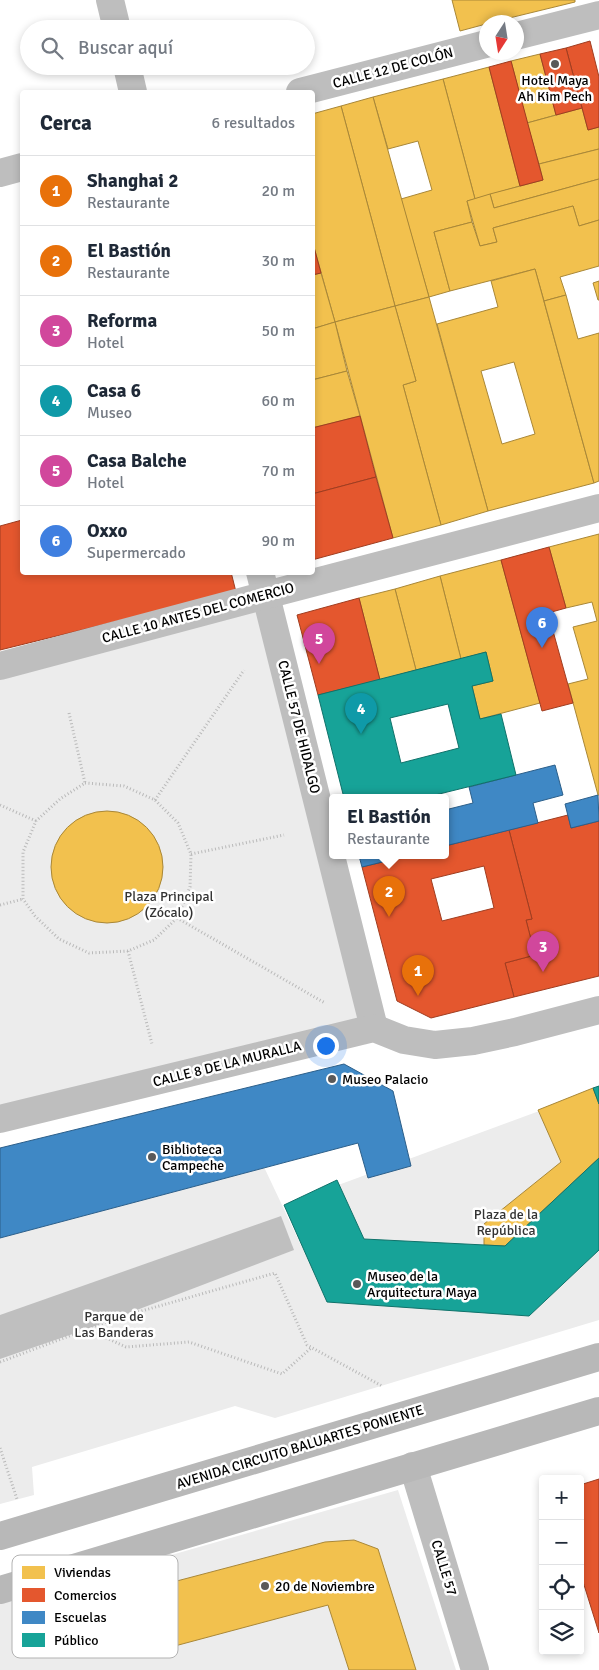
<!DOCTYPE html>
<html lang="es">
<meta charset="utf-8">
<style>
body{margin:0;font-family:Signika,sans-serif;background:#f2f2f3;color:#1f2937}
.controls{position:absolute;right:15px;bottom:15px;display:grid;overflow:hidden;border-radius:5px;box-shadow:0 2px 8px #0003}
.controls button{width:45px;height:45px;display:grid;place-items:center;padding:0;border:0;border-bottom:1px solid #e0e1e3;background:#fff;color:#1f2937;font:25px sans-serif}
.compass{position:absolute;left:479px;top:15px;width:45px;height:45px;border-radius:50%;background:#fff;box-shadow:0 2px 8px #0003;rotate:192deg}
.you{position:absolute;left:325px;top:1045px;width:18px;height:18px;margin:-12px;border:4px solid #fff;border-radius:50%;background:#1a73e8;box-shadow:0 0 0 8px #1a73e833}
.badge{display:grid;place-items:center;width:32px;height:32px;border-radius:50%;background:#595959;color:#fff;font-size:16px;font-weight:700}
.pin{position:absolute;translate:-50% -41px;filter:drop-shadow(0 1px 2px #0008)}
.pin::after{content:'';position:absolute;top:26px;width:18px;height:15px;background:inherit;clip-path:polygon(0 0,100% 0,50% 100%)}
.popup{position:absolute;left:329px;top:794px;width:120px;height:65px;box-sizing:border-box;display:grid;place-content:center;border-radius:5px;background:#fff;filter:drop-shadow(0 1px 4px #0005);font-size:16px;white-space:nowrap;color:#747a83}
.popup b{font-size:19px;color:#1f2937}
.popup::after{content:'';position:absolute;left:50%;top:100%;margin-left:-10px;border:10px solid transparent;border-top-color:#fff}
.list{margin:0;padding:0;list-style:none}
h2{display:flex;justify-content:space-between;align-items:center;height:65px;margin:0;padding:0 20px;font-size:21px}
h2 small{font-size:16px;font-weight:400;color:#747a83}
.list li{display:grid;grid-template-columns:32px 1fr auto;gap:15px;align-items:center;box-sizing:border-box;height:70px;padding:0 20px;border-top:1px solid #e0e1e3}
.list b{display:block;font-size:19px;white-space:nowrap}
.list p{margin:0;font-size:16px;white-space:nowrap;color:#747a83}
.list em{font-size:16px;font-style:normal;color:#747a83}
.icon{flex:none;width:28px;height:28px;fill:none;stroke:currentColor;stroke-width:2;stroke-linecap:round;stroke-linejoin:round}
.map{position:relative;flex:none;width:599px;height:1670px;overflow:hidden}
.search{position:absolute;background:#fff;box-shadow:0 2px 8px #0003;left:20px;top:20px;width:295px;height:55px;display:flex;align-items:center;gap:12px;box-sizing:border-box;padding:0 18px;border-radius:28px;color:#747a83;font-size:19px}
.panel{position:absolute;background:#fff;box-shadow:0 2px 8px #0003;left:20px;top:90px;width:295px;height:485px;border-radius:5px}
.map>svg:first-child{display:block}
.green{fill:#ececec}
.water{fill:#bfbfbf}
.homes{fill:#f2c14e;stroke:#a98737;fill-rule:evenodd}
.shops{fill:#e4572e;stroke:#a03d20;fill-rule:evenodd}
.schools{fill:#3f88c5;stroke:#2c5f8a}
.public{fill:#17a398;stroke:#10726a;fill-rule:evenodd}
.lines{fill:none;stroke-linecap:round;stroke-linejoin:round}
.path{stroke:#b9b9b9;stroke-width:3;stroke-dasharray:1 2.5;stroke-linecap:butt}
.street{stroke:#bebebe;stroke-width:28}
.secondary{stroke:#b8b8b8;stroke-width:28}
.poi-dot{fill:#595959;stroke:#fff;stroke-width:2}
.labels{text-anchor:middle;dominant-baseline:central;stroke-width:5;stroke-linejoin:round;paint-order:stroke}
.street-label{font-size:14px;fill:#000;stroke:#fff}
.poi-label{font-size:14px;fill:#000;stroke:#fff;text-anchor:start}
.park-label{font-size:14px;fill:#333;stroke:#fff}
.key{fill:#fff;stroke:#b2b2b2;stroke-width:1}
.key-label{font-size:14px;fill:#000}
</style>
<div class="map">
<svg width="599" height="1670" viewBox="0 0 599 1670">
<rect width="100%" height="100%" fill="#fff"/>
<!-- green -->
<g class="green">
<path d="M266,595L374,1028L0,1112V666Z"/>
<path d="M599,1089V1320L275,1418L235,1406L32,1467L34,1495L0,1504V1238L264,1167L307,1258L284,1205Z"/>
<path d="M398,1490L456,1670H0V1604Z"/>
</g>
<!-- water -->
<path class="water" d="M281,1216L294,1250L87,1329L0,1359V1315Z"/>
<!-- homes -->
<g class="homes">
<path d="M452,0H575V2L493,22H486V24L460,31Z"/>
<path d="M540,54L556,115L527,123L511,61Z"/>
<path d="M489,67L520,186L475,199L443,79Z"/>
<path d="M443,79L475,199L467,201L472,222L434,232L450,291L429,297L401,199L432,190L418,141L388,149L373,97Z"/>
<path d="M373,97L429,297L395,306L341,106Z"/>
<path d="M341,106L395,306L335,322L312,240V114Z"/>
<path d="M582,108L588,130L599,127V149L539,164L527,123Z"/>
<path d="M599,149V179L494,208L490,194L543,180L539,164Z"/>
<path d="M599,179V220L579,226L573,206L493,228L497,242L480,246L467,201L490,194L494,208Z"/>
<path d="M573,206L579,226L599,220V266L560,277L566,295L544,301L535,269L450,291L434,232L472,222L480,246L497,242L493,228Z"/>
<path d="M535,269L594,483L488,511L437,324L498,307L491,281ZM514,362L535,434L502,444L481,371Z"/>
<path d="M321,273L335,322L312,329V275Z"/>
<path d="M599,281V300H598L593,283Z"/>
<path d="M566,295L578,339L599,333V481L594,483L544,301Z"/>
<path d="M429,297L488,511L441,525L403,385L416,381L395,306Z"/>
<path d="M395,306L416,381L403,385L441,525L393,538L335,322Z"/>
<path d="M335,322L347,371L312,380V329Z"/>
<path d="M347,371L360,416L312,428V380Z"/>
<path d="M599,534V795H598L568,684L588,679L573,627L597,621L592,602L566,608L549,547Z"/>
<path d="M501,560L540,703L480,719L472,686L493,681L486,652L461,659L440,576Z"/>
<path d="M440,576L461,659L416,670L395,589Z"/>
<path d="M395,589L416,670L380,680L359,598Z"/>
<circle cx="107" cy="867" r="56"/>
<path d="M593,1088L599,1104V1158L505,1246L484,1245V1224L561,1162L538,1110Z"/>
<path d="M354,1540L378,1549L416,1670H349L328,1605L171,1647L154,1587L325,1542Z"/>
</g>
<!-- shops -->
<g class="shops">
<path d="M590,41L599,77V127L588,130L566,48Z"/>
<path d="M566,48L582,108L556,115L540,54Z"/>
<path d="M511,61L543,180L520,186L489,67Z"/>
<path d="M312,240L321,273L312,275Z"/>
<path d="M360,416L376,477L312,494V428Z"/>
<path d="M376,477L393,538L312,560V494Z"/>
<path d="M22,520V572H231L236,592L0,650V526Z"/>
<path d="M549,547L566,608L548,613L573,703L542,711L501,560Z"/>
<path d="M359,598L380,680L318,695L297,615Z"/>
<path d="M568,815L571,828L599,821V976L514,997L505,963L535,955L526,920L532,919L509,830Z"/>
<path d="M509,830L532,919L526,920L535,955L505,963L514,997L431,1018L397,1001L362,867L407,856H445V846ZM484,866L494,908L442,921L431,879Z"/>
<path d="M599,1479V1633L580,1572V1485Z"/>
</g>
<!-- schools -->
<g class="schools">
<path d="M555,765L563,795L533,803L538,823L445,846V810L473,803L469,787Z"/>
<path d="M598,795L599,821L571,828L565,804Z"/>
<path d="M359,856H407L362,867Z"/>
<path d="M344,1064L393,1091L411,1166L368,1178L358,1143L0,1238V1148Z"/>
</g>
<!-- public -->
<g class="public">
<path d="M486,652L493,681L472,686L480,719L501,714L516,775L423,798H344L318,695ZM448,704L459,748L401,763L390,718Z"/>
<path d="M599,1086V1104L593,1088Z"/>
<path d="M599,1158V1250L529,1316L327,1302L284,1205L337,1180L364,1239L505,1246Z"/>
</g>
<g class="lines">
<!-- path -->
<g class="path">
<path d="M69,713L85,783"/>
<path d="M85,783L124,786L155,800L178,823L191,854L190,887L177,918L154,940L128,951L89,953L59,939L35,916L23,899V852L36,821L60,799Z"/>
<path d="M155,800L244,670"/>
<path d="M0,805L36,821"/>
<path d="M191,854L284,835"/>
<path d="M0,905L23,899"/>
<path d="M177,918L325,1003"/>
<path d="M128,951L152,1044"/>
<path d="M87,1329L126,1347L189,1342L282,1374L311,1348"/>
<path d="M0,1362L117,1318L275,1273L307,1345L382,1386"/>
<path d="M0,1448L17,1499"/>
</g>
<!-- street -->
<g class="street">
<path d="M110,0L117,29"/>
<path d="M516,36L599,15"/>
<path d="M127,66L133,92"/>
<path d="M300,92L486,44"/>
<path d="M0,173L22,167"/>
<path d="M260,572L374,1028"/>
<path d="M0,666L266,595L599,508"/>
<path d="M0,1119L374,1028L404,1040L435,1045L473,1041L515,1032L599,1010"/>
<path d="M413,1466L475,1670"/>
</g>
<!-- secondary -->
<g class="secondary">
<path d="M0,1536L599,1357"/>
<path d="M0,1590L599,1411"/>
</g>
</g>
<!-- markers -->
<g class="poi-dot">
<circle cx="555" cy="64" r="5"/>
<circle cx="332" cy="1079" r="5"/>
<circle cx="152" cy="1157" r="5"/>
<circle cx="357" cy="1284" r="5"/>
<circle cx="265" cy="1586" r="5"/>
</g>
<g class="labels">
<!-- street labels -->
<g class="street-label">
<text transform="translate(393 68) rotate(-15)">CALLE 12 DE COLÓN</text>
<text transform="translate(198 613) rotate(-15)">CALLE 10 ANTES DEL COMERCIO</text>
<text transform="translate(299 727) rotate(76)">CALLE 57 DE HIDALGO</text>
<text transform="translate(227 1064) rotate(-14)">CALLE 8 DE LA MURALLA</text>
<text transform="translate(300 1447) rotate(-17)">AVENIDA CIRCUITO BALUARTES PONIENTE</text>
<text transform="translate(444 1568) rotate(73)">CALLE 57</text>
</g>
<!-- poi labels -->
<g class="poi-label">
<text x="555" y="80" text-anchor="middle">Hotel Maya<tspan x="555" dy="16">Ah Kim Pech</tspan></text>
<text x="342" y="1079">Museo Palacio</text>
<text x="162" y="1149">Biblioteca<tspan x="162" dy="16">Campeche</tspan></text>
<text x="367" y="1276">Museo de la<tspan x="367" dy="16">Arquitectura Maya</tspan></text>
<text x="275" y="1586">20 de Noviembre</text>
</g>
<!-- park labels -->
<g class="park-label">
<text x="169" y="896">Plaza Principal<tspan x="169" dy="16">(Zócalo)</tspan></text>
<text x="506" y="1214">Plaza de la<tspan x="506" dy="16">República</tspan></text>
<text x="114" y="1316">Parque de<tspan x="114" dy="16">Las Banderas</tspan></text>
</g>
</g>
<!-- legend -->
<rect x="12" y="1555" width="166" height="103" rx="8" class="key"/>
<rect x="22" y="1566" width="23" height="13" fill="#f2c14e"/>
<rect x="22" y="1588" width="23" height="14" fill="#e4572e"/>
<rect x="22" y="1611" width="23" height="13" fill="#3f88c5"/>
<rect x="22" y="1633" width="23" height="14" fill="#17a398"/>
<g class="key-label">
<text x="54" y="1577">Viviendas</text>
<text x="54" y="1600">Comercios</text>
<text x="54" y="1622">Escuelas</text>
<text x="54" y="1645">Público</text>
</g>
</svg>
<div class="controls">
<button>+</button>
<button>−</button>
<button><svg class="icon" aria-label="locate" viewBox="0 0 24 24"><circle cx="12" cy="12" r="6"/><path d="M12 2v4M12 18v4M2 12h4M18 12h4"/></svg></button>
<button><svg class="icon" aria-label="layers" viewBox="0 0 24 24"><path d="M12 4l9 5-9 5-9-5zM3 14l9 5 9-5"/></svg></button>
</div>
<svg class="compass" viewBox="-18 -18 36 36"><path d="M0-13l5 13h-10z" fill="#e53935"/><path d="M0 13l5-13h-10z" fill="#747a83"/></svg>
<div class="you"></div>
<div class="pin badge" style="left:418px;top:996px;background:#e8710a">1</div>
<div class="pin badge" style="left:389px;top:917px;background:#e8710a">2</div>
<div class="popup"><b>El Bastión</b>Restaurante</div>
<div class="pin badge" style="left:543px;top:972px;background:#d1479c">3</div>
<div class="pin badge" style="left:361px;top:734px;background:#0f9aa8">4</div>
<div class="pin badge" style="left:319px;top:664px;background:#d1479c">5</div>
<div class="pin badge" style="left:542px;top:648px;background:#3f7fe0">6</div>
<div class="search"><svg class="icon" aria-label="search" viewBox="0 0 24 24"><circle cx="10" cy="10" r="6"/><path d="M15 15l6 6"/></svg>Buscar aquí</div>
<section class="panel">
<h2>Cerca<small>6 resultados</small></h2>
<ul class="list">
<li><span class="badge" style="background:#e8710a">1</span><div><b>Shanghai 2</b><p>Restaurante</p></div><em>20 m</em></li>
<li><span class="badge" style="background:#e8710a">2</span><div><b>El Bastión</b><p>Restaurante</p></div><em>30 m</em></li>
<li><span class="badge" style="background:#d1479c">3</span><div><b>Reforma</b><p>Hotel</p></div><em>50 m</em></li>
<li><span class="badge" style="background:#0f9aa8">4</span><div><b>Casa 6</b><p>Museo</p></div><em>60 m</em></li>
<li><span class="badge" style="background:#d1479c">5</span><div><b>Casa Balche</b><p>Hotel</p></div><em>70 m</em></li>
<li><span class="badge" style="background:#3f7fe0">6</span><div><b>Oxxo</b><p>Supermercado</p></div><em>90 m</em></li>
</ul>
</section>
</div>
